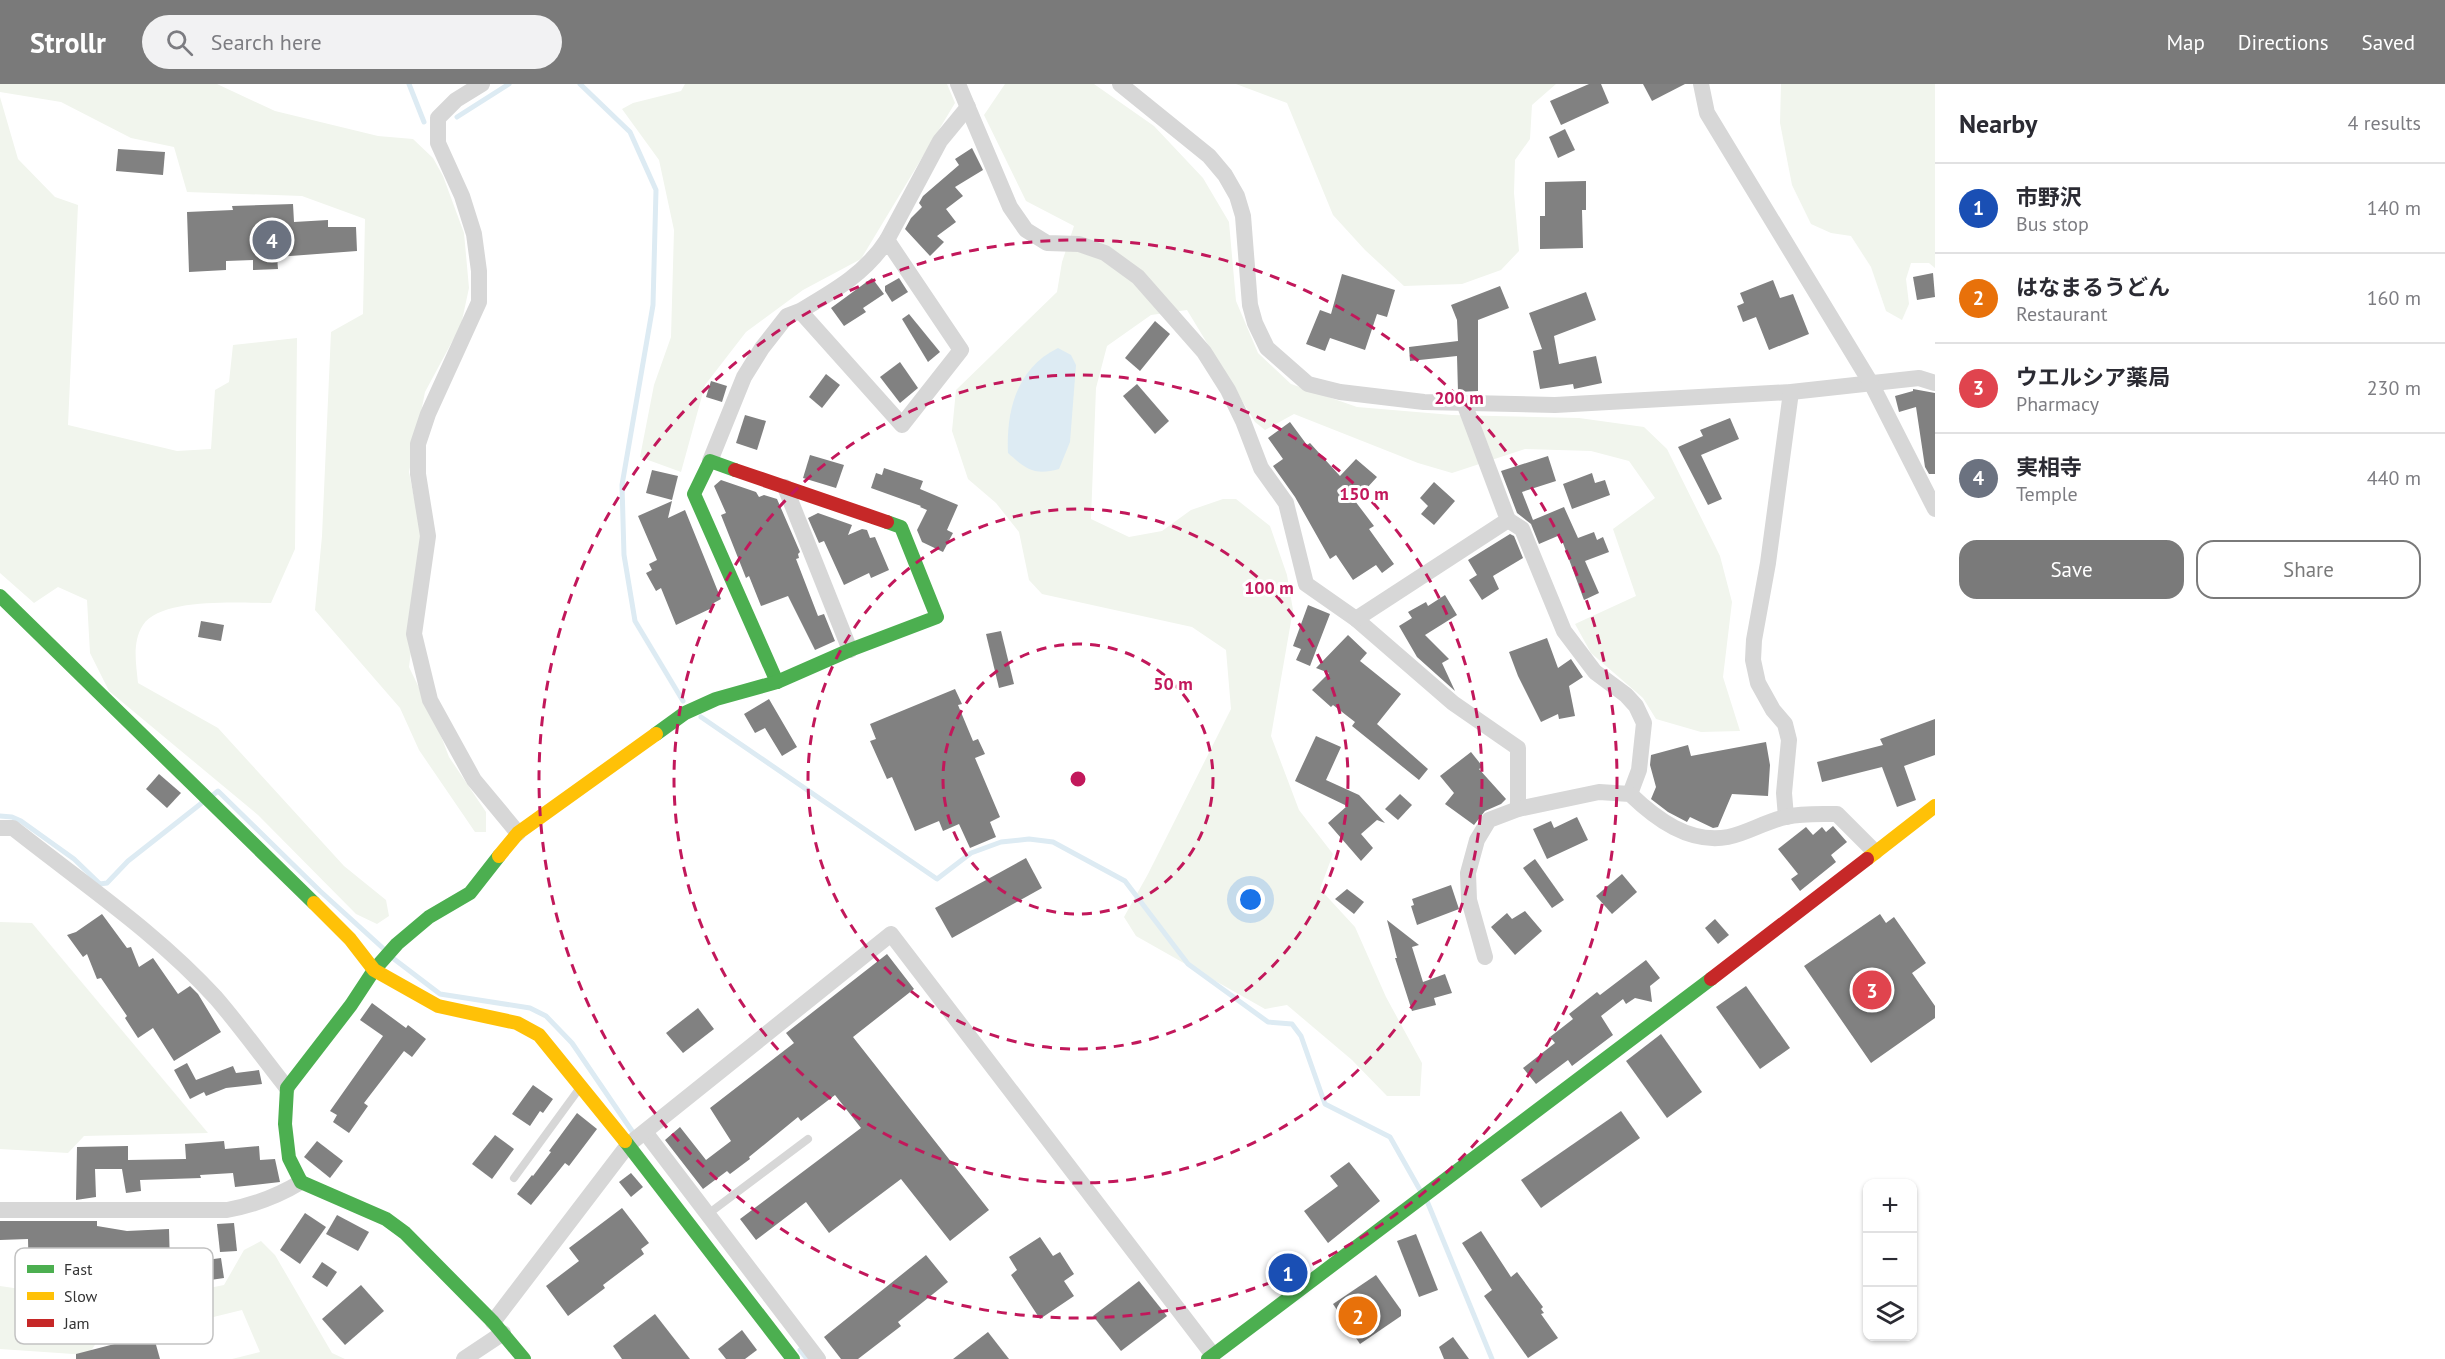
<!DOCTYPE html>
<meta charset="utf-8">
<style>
body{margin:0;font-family:"PT Sans","Noto Sans JP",sans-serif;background:#f2f2f3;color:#2b2b33}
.controls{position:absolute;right:18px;bottom:18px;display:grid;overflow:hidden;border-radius:12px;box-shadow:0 2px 4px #0004}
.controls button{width:54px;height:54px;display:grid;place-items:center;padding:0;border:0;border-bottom:2px solid #e1e1e2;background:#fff;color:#2b2b33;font:30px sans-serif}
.you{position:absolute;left:1251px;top:816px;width:21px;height:21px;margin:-15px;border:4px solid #fff;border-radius:50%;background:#1a73e8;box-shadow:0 0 0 9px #1a73e833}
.badge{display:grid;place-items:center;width:39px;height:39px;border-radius:50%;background:#7a7a7a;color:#fff;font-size:20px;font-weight:700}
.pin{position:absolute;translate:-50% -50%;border:3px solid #fff;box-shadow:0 2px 6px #0006}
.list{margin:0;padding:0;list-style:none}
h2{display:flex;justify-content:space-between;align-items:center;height:78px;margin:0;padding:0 24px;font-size:26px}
h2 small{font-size:20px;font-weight:400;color:#7c7c81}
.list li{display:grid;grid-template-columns:39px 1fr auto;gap:18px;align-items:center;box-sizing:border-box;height:90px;padding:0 24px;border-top:2px solid #e1e1e2}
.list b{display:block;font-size:22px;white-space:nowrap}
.list p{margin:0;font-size:20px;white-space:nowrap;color:#7c7c81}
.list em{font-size:20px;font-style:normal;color:#7c7c81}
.actions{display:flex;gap:12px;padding:18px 24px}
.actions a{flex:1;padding:14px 0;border:2px solid #7a7a7a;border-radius:18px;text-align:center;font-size:21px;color:#7a7a7a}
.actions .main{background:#7a7a7a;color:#fff}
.icon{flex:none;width:33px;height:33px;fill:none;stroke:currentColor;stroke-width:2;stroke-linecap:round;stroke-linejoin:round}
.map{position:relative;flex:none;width:1935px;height:1275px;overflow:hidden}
header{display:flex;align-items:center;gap:36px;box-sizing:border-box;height:84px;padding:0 30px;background:#7a7a7a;color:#fff}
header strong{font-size:28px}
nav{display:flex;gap:33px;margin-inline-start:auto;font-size:21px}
.search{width:420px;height:54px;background:#f2f2f3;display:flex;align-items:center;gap:15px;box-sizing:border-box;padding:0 21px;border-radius:33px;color:#7c7c81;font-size:22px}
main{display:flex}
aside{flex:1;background:#fff}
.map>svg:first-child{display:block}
.green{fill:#f1f5ed}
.water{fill:#ddebf3}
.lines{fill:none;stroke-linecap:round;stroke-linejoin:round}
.stream{stroke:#ddebf3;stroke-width:5}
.building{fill:#818181}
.lane{stroke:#d7d7d7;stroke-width:8}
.street{stroke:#d7d7d7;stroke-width:16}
.fast{stroke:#4caf50;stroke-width:14}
.slow{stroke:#ffc107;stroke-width:14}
.jam{stroke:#c62828;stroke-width:14}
.ring{fill:none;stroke:#c2185b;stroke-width:3;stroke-dasharray:10 8}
.key{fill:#fff;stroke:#c2c2c2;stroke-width:1.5}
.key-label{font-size:16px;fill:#333}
.centre{fill:#c2185b;stroke:#fff;stroke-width:3}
.ring-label{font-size:18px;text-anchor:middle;font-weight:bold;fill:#c2185b;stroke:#fff;stroke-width:6;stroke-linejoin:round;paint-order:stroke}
</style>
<header>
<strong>Strollr</strong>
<div class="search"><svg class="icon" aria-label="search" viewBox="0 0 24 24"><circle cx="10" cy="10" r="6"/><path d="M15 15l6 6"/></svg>Search here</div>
<nav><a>Map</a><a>Directions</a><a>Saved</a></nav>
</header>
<main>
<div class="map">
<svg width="1935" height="1275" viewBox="0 0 1935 1275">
<rect width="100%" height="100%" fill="#fff"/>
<!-- green -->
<g class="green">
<path d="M0,0H217L275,27L378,52L413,55L433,74L443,92L464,149L469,204L461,241L425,308L409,388L424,464L409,583L436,639L449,673L486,728V748H475L419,666L400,624L315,526L322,452L331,248L363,230L365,135L302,112L187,108L174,63L131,54L61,18L0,8Z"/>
<path d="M685,0H947L955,19L861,175L803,206L746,248L705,301L681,388L640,373L654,301L671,253L674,146L659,76L622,25L633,19L681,7Z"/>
<path d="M1005,0H1094L1154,42L1203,94L1229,138L1236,217L1258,269L1291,300L1357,323L1452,331L1579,334L1644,343L1667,365L1720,472L1732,518L1723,593L1740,647L1701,648L1656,635L1643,614L1591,569L1575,540L1636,512L1613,445L1655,414L1629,377L1591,367L1525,365L1452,389L1418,379L1294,330L1265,346L1255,338L1187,226L1151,231L1107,262L1096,304L1091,435L1129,453L1162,447L1191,426L1223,415H1236L1270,442L1287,491L1293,526L1271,652L1299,726L1333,770L1320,805L1355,843L1386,913L1422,979L1420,1012H1387L1352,976L1287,921L1265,925L1136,852L1124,833L1148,790L1231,625L1226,566L1192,543L1042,510L1029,496L1019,448L996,419L968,395L952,347L956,306L1057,208L1062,178L1074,142L1026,117L984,31Z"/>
<path d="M1236,0H1556L1532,21L1530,55L1515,76L1514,109L1519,167L1501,186L1462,200L1404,202L1365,166L1333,131L1287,19Z"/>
<path d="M1781,0H1935V184L1929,179H1911L1906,195L1909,220L1902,236L1886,227L1871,183L1851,152L1831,149L1811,140L1792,101L1780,39Z"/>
<path d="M0,13L18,75L55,113L78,121L68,341L177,367L211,365L215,306L229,298L233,261L297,254L295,465L271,519C241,519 161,513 143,541C132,558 136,579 138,599L218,644L344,782L386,816L389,832L377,840L356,830L258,731L109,607L90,569L87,516L58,503L34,519L0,489Z"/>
<path d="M0,838L32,839L208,1049L84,1052L68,1069L0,1065Z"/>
<path d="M261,1157L275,1171L332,1269L345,1275H232L260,1268L242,1226L189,1239L99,1255L88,1271L0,1265V1202L34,1207L139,1210L214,1203L224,1201L244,1166Z"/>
</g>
<!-- water -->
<path class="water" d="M1058,264L1071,271L1076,281L1070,358L1059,385C1034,392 1026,385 1008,369C1006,326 1017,284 1058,264Z"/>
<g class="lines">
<!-- stream -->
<g class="stream">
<path d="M409,0L424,38"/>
<path d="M580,0L630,48L656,106L653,221L622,401L624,471L635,537L683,617"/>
<path d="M457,33L509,0"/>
<path d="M701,633L937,795L971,769L1001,758L1029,755L1053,758L1125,797L1188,880L1268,938L1292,940L1301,952L1325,1020L1390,1053L1420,1106"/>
<path d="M213,711L218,707L320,807L385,866"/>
<path d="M0,732L12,733L21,737L74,775L100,800L107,799L128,777L203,718"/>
<path d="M394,875L440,910L530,924L546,932L572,959L632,1047"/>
<path d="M1427,1117L1492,1275"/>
<path d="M800,1266L807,1275"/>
</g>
</g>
<!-- building -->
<g class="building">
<path d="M1589,0H1601L1609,19L1561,41L1550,17Z"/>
<path d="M1643,0H1685L1652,17Z"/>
<path d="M1565,45L1575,66L1558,74L1549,53Z"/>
<path d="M972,64L983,86L955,103L963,112L946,125L956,138L937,152L944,158L930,172L905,145L911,134L922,123L919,119L923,112L959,81L955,75Z"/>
<path d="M118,65L165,68L163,91L116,87Z"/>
<path d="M1586,97V126H1582L1583,164L1540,165V132H1545V98Z"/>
<path d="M293,120L294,138L328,136V143H356L357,167L277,173L278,185L253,186V176L226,177V186L189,188L187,128L233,126L232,122Z"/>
<path d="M1933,189L1935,213L1917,216L1913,193Z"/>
<path d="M1342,190L1395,206L1387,233L1377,230L1365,266L1330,254L1325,267L1306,260L1320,226L1331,230Z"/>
<path d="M872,194L884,210L863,224L866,228L844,242L831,224Z"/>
<path d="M899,194L908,208L892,218L885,207V202Z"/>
<path d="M1773,196L1780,214L1793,210L1809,250L1769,266L1756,233L1743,238L1737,222L1744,219L1740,209Z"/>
<path d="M1500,202L1509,224L1478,236V307L1458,308L1457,272L1410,277L1409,263L1458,257L1457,236L1451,221Z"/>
<path d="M1586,208L1596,236L1554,252L1559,280L1596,272L1602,299L1574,305L1573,300L1540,305L1533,267L1542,265L1529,229Z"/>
<path d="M909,230L940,268L928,278L902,235Z"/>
<path d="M1155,237L1170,250L1140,287L1125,274Z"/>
<path d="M900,278L918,304L900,319L880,293Z"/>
<path d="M826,290L840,301L822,324L809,313Z"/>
<path d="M711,297L727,302L722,318L706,313Z"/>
<path d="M1137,300L1169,337L1155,350L1123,312Z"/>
<path d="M1913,305L1935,309V390H1929L1925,383L1916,323L1899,328L1895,312L1913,307Z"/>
<path d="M745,331L766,337L757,366L736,359Z"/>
<path d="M1730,334L1739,355L1701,371L1722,415L1708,421L1678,363L1703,352L1700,346Z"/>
<path d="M1290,338L1307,361L1310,359L1340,392L1356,375L1377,393L1355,417L1374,442L1369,445L1394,480L1382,489L1376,481L1353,496L1336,471L1330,475L1295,413L1273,382L1283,375L1268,354Z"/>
<path d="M810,371L844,381L836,404L803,394Z"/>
<path d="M1548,372L1556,397L1522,408L1533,436L1564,423L1578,454L1594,448L1597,456L1603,453L1609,468L1585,477L1599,509L1584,516L1560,451L1539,460L1531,440L1517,429L1501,387Z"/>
<path d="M884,384L923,397L920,405L958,421L947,446L953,449L943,468L922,458L917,446L927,426L920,423L921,422L871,404L876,389L882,391Z"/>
<path d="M652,386L678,392L672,416L646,409Z"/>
<path d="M1592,389L1595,399L1605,396L1610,411L1572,425L1563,400Z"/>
<path d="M721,396L756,408L759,413L764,411L777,415L800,468L798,470L799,474L796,475L818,532L824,530L835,557L815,566L788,512L761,522L749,492L746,494L721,431L726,429L714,402Z"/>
<path d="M1434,398L1455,417L1434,441L1421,430L1428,422L1420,414Z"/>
<path d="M672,417L668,434L685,426L721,515L712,520L714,523L676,541L661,504L656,507L646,489L652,486L649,480L657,476L638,432Z"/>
<path d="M818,429L852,441L848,451L862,445L867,446L870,454L875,453L889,486L871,494L869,489L844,501L824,457L819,459L808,434Z"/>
<path d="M1510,450L1514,452L1523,474L1493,492L1499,505L1482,516L1469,496L1477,491L1468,476Z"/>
<path d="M1445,511L1457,531L1425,551L1449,575L1442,579L1455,607L1417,573L1399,542L1412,534L1408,528L1426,518L1428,522Z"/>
<path d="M1308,521L1330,530L1310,582L1296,576L1301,565L1293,562Z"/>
<path d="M201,537L224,541L221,557L198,553Z"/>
<path d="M1001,547L1014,600L999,604L986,550Z"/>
<path d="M1348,551L1367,569L1360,577L1401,610L1377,640L1428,685L1419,696L1352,642L1355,638L1333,621L1331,623L1312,606L1329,589L1316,584Z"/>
<path d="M1547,554L1558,584L1571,575L1583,593L1569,602L1575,632L1559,635L1558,630L1541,638L1518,592L1509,568Z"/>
<path d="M955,605L962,620L958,621L973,657L978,655L985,670L975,674L1000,733L990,738L996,753L970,764L959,740L943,747L939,737L915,747L892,693L887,695L870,657L876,655L870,640Z"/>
<path d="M769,615L797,663L782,672L765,644L755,649L744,630Z"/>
<path d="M1935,635V671L1904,682L1916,716L1897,723L1882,683L1822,698L1817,678L1883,661L1880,655Z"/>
<path d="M1316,652L1341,663L1326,696L1359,711L1385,739L1377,736L1361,750L1373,764L1361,777L1328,739L1347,722L1295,697Z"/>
<path d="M1766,658L1770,681L1768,712L1732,710L1718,743L1713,744L1690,733L1687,738L1668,728L1651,715L1656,703L1650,681L1651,671L1688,661L1691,672Z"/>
<path d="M1471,668L1483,683L1479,685L1506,715L1501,720L1485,727L1474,741L1445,720L1454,709L1440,692Z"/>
<path d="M159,690L181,709L167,724L146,705Z"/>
<path d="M1400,710L1412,721L1398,736L1385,725Z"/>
<path d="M1577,733L1588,756L1547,775L1533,745L1551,737L1554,744Z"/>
<path d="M1833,742L1847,758L1831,771L1836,778L1800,807L1791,795L1798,790L1778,765L1806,743L1813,751L1822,743L1826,748Z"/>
<path d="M1026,774L1042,804L952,854L935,824Z"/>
<path d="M1535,775L1564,816L1552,824L1523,784Z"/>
<path d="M1622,790L1637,808L1612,830L1596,812Z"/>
<path d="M1451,801L1459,825L1417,841L1411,822L1414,821L1412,815Z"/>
<path d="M1347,805L1364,818L1354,830L1335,815Z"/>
<path d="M1525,827L1542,847L1515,871L1491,843L1507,829L1512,835Z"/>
<path d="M102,830L127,864L131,863L139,883L153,874L178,910L190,902L198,910L221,948L174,977L153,944L138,954L125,934L127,932L101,894L97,895L87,870L83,873L67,851L76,848Z"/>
<path d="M1880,830L1886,839L1894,833L1926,879L1912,889L1935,922V934L1871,979L1804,882Z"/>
<path d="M1715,835L1729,851L1718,860L1705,844Z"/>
<path d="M1387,836L1419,861L1412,863L1423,898L1445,890L1452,909L1434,914L1436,921L1412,927L1395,874H1397Z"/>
<path d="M887,870L914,905L853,953L989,1126L950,1157L901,1095L829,1149L806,1118L756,1156L740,1135L861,1044L835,1011L801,1037L798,1033L749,1073L750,1075L730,1090L727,1087L703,1105L665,1056L680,1043L706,1076L731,1057L710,1024L794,959L786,949Z"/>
<path d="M1646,876L1660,894L1650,902L1652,918L1635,914L1626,920L1623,915L1601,932L1613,951L1572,982L1568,976L1536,1000L1523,984L1555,959L1550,953L1573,935L1569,930L1597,908L1600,911Z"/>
<path d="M1746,902L1790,964L1760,985L1716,923Z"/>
<path d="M372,919L406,944L408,941L426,955L412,973L404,967L364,1019L368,1022L349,1049L333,1038L337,1031L330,1027L383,952L360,936Z"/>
<path d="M698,924L714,945L683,969L666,949Z"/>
<path d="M1661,950L1702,1008L1667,1034L1626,977Z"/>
<path d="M187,979L196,996L233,982L236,989L259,986L262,1000L226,1004L206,1012L204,1008L190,1015L174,986Z"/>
<path d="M533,1001L553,1015L543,1029L540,1027L530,1042L512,1030Z"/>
<path d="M1621,1027L1640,1054L1541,1124L1521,1096Z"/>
<path d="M577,1029L597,1045L569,1082L565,1079L531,1121L517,1110L532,1091L533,1092L551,1068L549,1067Z"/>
<path d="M495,1051L514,1065L492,1095L472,1080Z"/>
<path d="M224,1057L225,1065L259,1062L260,1076L275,1075L280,1098L235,1103L233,1089L200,1091L201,1094L140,1096L141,1107L126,1109L122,1085H95L96,1113L76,1116L77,1063L128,1062V1076L186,1075L185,1060Z"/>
<path d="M317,1057L343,1077L330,1094L304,1073Z"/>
<path d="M1349,1078L1380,1117L1328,1159L1304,1127L1338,1102L1330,1092Z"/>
<path d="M631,1089L643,1103L631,1113L619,1098Z"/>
<path d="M622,1124L649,1159L641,1165L644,1170L603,1201L605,1204L568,1232L546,1202L579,1177L569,1164Z"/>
<path d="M305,1129L326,1143L300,1180L280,1166Z"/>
<path d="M337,1131L369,1148L358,1167L326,1150Z"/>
<path d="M0,1137H97V1142L127,1147L169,1145L170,1181L221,1174L224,1194L190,1199V1203L176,1204L175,1194L138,1196V1206L110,1205V1201L53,1192L54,1201H29L28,1155L0,1156Z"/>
<path d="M234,1139L237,1167L220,1168L217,1140Z"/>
<path d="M1481,1147L1511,1193L1517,1188L1543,1223L1541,1225L1544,1229L1541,1230L1558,1254L1528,1274L1484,1212L1492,1206L1462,1159Z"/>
<path d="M1416,1150L1438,1206L1419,1213L1397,1157Z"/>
<path d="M1040,1153L1053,1172L1060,1168L1074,1190L1064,1197L1074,1212L1040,1235L1011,1191L1017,1186L1009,1173Z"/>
<path d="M926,1171L948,1198L898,1238L901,1242L858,1275H841L824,1253Z"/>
<path d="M322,1178L337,1188L327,1203L312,1193Z"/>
<path d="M1376,1191L1401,1226V1232L1360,1260L1333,1220Z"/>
<path d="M1139,1197L1167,1232L1121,1267L1093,1232Z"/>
<path d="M361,1201L384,1227L345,1261L322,1235Z"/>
<path d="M655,1230L690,1275H622L613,1262Z"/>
<path d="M742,1246L757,1266L745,1275H726L718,1265Z"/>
<path d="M988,1248L1009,1275H953Z"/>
<path d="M153,1250L160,1275H76V1270Z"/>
<path d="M1453,1253L1469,1275H1444L1439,1263Z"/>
</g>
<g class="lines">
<!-- lane -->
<g class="lane">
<path d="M514,1094L579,1005"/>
<path d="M708,1130L808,1055"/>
</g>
<!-- street -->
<g class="street">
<path d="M482,0L456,16L438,34V59L462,112L474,150L479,187V218L428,330L418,360V390L428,452L414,550L430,616L474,696L518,749"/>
<path d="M958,0L1010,123L1026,146L1047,159L1079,160L1105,169L1138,193L1204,268L1228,306L1243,337L1261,384L1286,419L1306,500L1356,535L1453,619L1518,664V725"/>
<path d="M1120,0L1209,72L1225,91L1237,112L1243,132L1250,221L1255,239L1267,264L1308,300L1340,308L1424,318L1555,321L1791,308L1919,294L1935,299"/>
<path d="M1701,0L1707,29L1872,301L1935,425"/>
<path d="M887,156L940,57L968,23"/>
<path d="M710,377L744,293L762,264L787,232L800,227L902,341L961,266L887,156C866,189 834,207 800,227"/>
<path d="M785,403L850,566"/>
<path d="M1508,436L1522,445L1564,547L1595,588L1626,611L1636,622L1644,639L1639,686L1630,710"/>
<path d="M1356,535L1508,436L1464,319"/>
<path d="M1786,733L1784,709L1789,656L1785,640L1773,626L1758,599L1753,576L1754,556L1768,479L1791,308"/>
<path d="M0,744H13C81,798 157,849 216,914C241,943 263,974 287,1004"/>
<path d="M1485,873L1469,816L1468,789L1477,756L1489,736L1518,725L1599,708L1630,710C1656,735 1689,760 1728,753C1748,749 1766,737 1786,733C1802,729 1820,730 1837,730L1875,768"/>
<path d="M645,1048L818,1275"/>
<path d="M0,1126H227C254,1121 278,1112 301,1098"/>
<path d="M493,1238L628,1061L891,850L1213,1271"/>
<path d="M464,1275L503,1249"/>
</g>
<!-- fast -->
<g class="fast">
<path d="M735,386L710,377L694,410L777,598"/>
<path d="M0,512L314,819"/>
<path d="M656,650L685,629L716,615L777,598L850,566L937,533L901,443L887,438"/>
<path d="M499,772L470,809L429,833L397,860L374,886L351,921L287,1004L285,1040L289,1074L301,1098L386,1135L405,1149L493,1238L524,1275"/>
<path d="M625,1057L793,1275"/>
<path d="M1208,1275L1711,895"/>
</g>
<!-- slow -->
<g class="slow">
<path d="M499,772L518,749L656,650"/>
<path d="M1867,775L1935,722"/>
<path d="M314,819L350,855L374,886L438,922L517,939L539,951L625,1057"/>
</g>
<!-- jam -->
<g class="jam">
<path d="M735,386L887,438"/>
<path d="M1711,895L1867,775"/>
</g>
</g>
<!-- distance rings -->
<g class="ring">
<circle cx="1078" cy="695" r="135"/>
<circle cx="1078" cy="695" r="270"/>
<circle cx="1078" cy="695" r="404"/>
<circle cx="1078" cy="695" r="539"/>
</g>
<!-- legend -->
<rect x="15" y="1164" width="198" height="96" rx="9" class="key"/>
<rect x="27" y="1181" width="27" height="8" fill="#4caf50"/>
<rect x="27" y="1208" width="27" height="8" fill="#ffc107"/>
<rect x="27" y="1235" width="27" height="8" fill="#c62828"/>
<g class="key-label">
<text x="64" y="1191">Fast</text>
<text x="64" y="1218">Slow</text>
<text x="64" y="1245">Jam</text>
</g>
<circle cx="1078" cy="695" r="9" class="centre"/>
<g class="ring-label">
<text x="1459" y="320">200 m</text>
<text x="1364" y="416">150 m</text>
<text x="1269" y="510">100 m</text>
<text x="1173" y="606">50 m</text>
</g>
</svg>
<div class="controls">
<button>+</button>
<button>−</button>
<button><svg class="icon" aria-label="layers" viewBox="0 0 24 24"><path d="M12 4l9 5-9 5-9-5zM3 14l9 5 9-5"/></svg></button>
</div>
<div class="you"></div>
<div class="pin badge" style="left:1288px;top:1189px;background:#1a4fb4">1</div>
<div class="pin badge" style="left:1358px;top:1232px;background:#e8710a">2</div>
<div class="pin badge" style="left:1872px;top:906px;background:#e0444e">3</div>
<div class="pin badge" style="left:272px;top:156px;background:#6b7280">4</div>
</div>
<aside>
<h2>Nearby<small>4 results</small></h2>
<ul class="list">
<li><span class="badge" style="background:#1a4fb4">1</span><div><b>市野沢</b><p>Bus stop</p></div><em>140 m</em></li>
<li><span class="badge" style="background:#e8710a">2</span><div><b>はなまるうどん</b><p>Restaurant</p></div><em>160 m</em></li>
<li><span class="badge" style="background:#e0444e">3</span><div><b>ウエルシア薬局</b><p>Pharmacy</p></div><em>230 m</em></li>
<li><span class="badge" style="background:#6b7280">4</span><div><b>実相寺</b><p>Temple</p></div><em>440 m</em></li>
</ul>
<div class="actions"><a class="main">Save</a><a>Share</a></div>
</aside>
</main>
